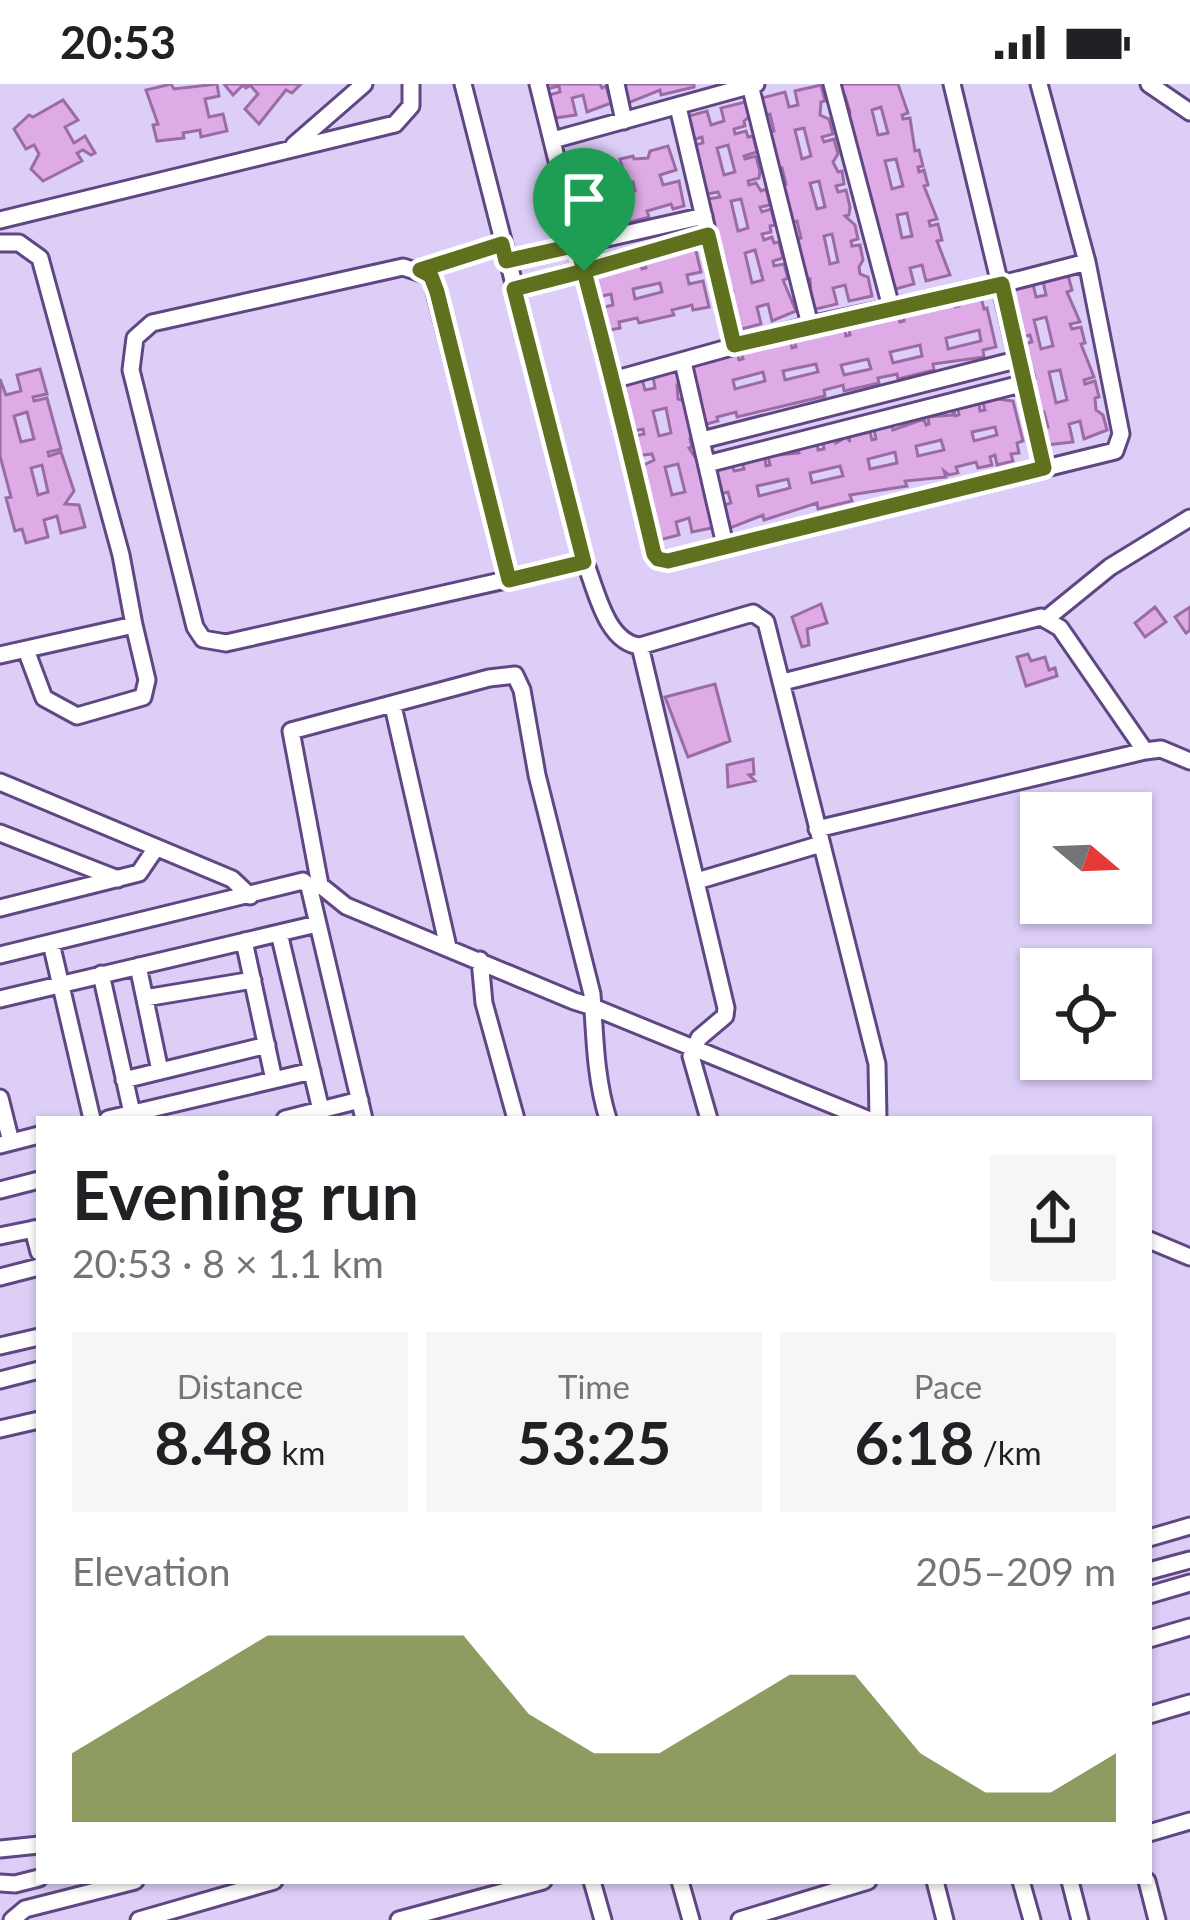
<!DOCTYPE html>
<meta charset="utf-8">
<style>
:root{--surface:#fff;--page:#f6f6f6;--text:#202124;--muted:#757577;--accent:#5f711f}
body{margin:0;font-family:Lato,sans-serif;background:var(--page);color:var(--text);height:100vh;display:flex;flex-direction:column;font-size:45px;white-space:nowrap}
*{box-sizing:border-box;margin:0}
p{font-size:39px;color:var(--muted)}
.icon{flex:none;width:66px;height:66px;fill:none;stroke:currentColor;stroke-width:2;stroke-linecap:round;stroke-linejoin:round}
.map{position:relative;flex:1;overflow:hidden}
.drawer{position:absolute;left:36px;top:1032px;width:1116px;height:768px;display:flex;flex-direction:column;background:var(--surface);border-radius:0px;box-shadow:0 3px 9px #0004}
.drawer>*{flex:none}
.needle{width:78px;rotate:109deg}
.tools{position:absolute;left:1020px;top:708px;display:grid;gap:24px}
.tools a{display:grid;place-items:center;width:132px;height:132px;border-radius:0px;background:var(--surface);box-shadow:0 3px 9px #0004;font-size:60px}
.pin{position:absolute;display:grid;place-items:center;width:102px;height:102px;color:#fff;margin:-123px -51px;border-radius:50% 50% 50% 0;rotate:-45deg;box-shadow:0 0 12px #0007}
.pin .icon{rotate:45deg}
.round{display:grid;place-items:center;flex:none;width:126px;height:126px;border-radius:0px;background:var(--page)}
.overview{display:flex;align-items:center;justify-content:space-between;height:204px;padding:0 36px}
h1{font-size:66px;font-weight:700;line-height:90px}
.stats{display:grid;grid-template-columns:repeat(3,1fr);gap:18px;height:204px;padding:12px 36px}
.stats div{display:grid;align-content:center;border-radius:0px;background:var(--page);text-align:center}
.stats b{font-size:60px;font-weight:700}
.stats small{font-size:33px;font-weight:400}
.stats p{font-size:33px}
.chart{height:336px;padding:24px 36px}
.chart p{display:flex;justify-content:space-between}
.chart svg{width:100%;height:216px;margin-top:12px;fill:var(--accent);opacity:.7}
.status{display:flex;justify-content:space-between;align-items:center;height:84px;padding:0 60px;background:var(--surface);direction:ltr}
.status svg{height:33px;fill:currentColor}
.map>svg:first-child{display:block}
.building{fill:#deabe7;stroke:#9b6ca4;stroke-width:3;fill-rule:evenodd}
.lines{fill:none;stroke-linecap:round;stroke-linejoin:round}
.minor-casing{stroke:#604783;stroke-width:21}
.minor{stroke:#fff;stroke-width:15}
.route-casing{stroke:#fff;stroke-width:24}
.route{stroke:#5f711f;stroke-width:15}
</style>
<div class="status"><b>20:53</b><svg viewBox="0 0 49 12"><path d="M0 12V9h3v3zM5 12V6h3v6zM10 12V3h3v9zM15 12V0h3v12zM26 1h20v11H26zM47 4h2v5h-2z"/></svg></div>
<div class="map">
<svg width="1190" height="1836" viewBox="0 0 1190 1836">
<rect width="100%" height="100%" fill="#dccef7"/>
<path class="building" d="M171 0 174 5 217 0 219 12 205 15 209 33 223 30 227 47 201 53 200 46 183 49 184 54 157 57 153 41 158 40 146 6Z
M224 0H301L292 9 286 6 259 40 245 25 258 10 250 1 246 4 243 1 233 11Z
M546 0H600L602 4 606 2 611 19 587 28 583 11 572 14 576 31 548 35 544 18 550 16 549 11 560 8 559 2 547 5Z
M618 0H694V3L661 11 660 6 628 19 626 10 620 11Z
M837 0H898L908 29 902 31 903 35 910 34 915 67 919 66 923 82 918 83 919 88 924 86 928 101 924 102 937 135 929 137 930 142 938 140 942 156 937 157 950 191 926 197 922 181 910 184 914 200 888 207 871 138 877 137 872 117 866 119 857 82 862 81 857 64 853 65 844 30 850 28 845 12 840 13ZM881 23 888 49 878 51 872 26ZM896 75 903 102 892 105 885 77ZM907 129 912 152 902 154 897 131Z
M821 1 825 17 821 18 820 31 829 35 833 50 822 53 824 58 834 55 838 70 833 78 838 88 842 87 844 100 836 102 838 108 846 106 850 123 849 131 845 132 855 141 858 155 851 157 852 162 860 161 863 176 859 183 860 190 868 193 872 212 849 217 845 201 833 204 837 220 812 226 810 195 802 197 795 155 801 154 797 137 790 139 781 101 786 100 782 84 776 85 767 49 774 47 770 30 762 32 758 15 785 8 789 23 798 21 795 7ZM804 44 811 72 802 75 795 46ZM819 97 825 123 817 125 810 99ZM832 150 838 178 830 180 824 152Z
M63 16 78 36 65 43 74 59 85 52 95 69 91 71 83 66 77 69 82 77 43 97 31 85 39 70 34 61 26 65 14 45 29 31 33 33Z
M745 18 749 33 744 37 745 42 734 45 735 50 746 47 748 53 753 52 757 68 744 72 745 75 756 72 760 88 759 94 748 97 749 101 756 99 761 107 766 105 770 121 760 123 762 128 771 125 775 141 770 142 771 148 762 150 764 156 772 153 774 159 779 158 783 174 773 177 774 182 784 180 788 194 783 196 796 227 772 237 768 220 757 223 761 240 738 246 729 213 732 208 728 209 719 171H722L709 132H712L708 115 720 113 718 108 707 110 705 101 699 102 691 68 696 67 695 61 703 59 702 53 693 56 689 50 685 33 707 27 711 41 724 37 721 24ZM728 61 735 88 724 91 717 64ZM741 115 748 144 738 147 731 117ZM755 166 763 196 752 199 745 169Z
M668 62 676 86 660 91 663 101 679 97 684 122 673 125 671 120 647 127 649 133 616 142 614 133 593 139 595 146 582 149 572 126 589 121 585 109 569 114 566 90 580 86 589 87 590 92 601 80 615 77 618 87 623 86 620 75 633 72 634 75 648 74 650 67ZM633 98 635 107 610 114 607 105Z
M695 163 701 188 687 191 689 200 703 197 709 223 693 226 692 221 672 226 674 231 639 239 637 234 619 238 620 244 605 247 596 225 613 221 611 210 594 214 592 188 640 176 642 185 646 184 644 175ZM660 199 662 208 635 215 633 205Z
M1068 191 1072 206 1067 208 1080 238 1070 240 1072 245 1081 243 1085 259 1081 260 1094 293 1084 296 1085 300 1095 297 1099 313 1095 314 1096 326 1103 331 1107 346 1084 355 1080 337 1069 340 1073 358 1046 361 1042 344 1048 343 1044 328 1038 329 1030 296 1035 294 1029 272 1024 274 1021 261 1032 258 1030 251 1019 254 1015 220 1011 221 1007 206 1033 200 1036 213 1046 211 1043 197ZM1046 233 1053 262 1041 265 1034 236ZM1060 286 1067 316 1056 319 1049 288Z
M971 211 972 215 981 213 984 225 987 224 996 263 983 266 984 273 933 280 934 286 898 295 897 290 878 294 879 299 844 307 843 301 824 306 825 312 737 333 736 328 717 333 718 337 703 341 694 314 700 312 698 304 691 306 687 280 704 276 705 279 737 268 739 276 743 275 741 268 790 256 792 264 796 263 794 256 825 251 824 247 844 242 846 252 850 251 848 242 898 230 900 238 904 237 902 228 918 224 919 228 953 216 955 223 959 222 957 215ZM979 246 981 257 948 265 946 254ZM920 261 922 272 893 279 890 268ZM868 275 871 285 844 291 841 281ZM816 280 818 288 785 296 783 287ZM763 288 765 297 735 305 733 296Z
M40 285 47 310 33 313 34 317 47 314 61 365 48 368 49 372 61 368 74 407 65 420 79 421 85 443 61 449 57 432 44 436 48 453 26 459 22 445 15 447 6 414 11 413 0 372V295L6 311 21 307 17 291ZM27 328 34 355 21 358 14 332ZM42 381 48 408 38 411 31 384Z
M679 286 682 300 677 301 678 315 686 317 695 354 690 355 692 363 689 364 695 373 699 372 716 443 692 448 689 434 676 438 679 451 655 457 638 384 654 376 652 370 635 372 630 353 644 350 643 345 629 348 618 301 642 295 645 306 655 304 653 292ZM666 324 671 349 659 352 653 327ZM678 380 685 408 672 411 665 383Z
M998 315 1013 317 1023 357 1017 359 1019 369 1011 370 1013 377 997 381 995 371 990 373 992 381 978 384 976 378 956 383 958 389 949 391 944 387 946 393 905 397 907 402 850 411 852 417 818 425 817 419 764 436 763 431 730 444 729 438 724 439 720 422 731 419 728 408 720 410 714 384 732 380 734 387 744 385 742 378 765 373 766 382 770 381 768 372 799 369 798 365 817 360 818 366 824 365 823 359 836 356V359L847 353 850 358 849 353 870 348 872 356 876 355 874 346 892 341 893 346 924 335 926 341 929 340 928 333 952 331 954 327 955 332 959 331 958 325 979 320 980 327 985 326 983 319ZM995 343 997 351 974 357 972 348ZM941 356 944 366 918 372 916 362ZM895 368 897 379 870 385 868 375ZM840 382 843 392 812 399 810 389ZM788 395 790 404 759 412 757 402Z
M821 520 827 539 807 545 809 561 802 563 792 533Z
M1155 523 1166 538 1145 553 1135 539Z
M1190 523V546L1186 549 1175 533Z
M1028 570 1031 577 1045 573 1049 586 1055 584 1057 592 1026 602 1017 573Z
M715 600 730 657 688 673 665 613Z
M753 675 754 690 749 691 755 697 728 703 727 681Z"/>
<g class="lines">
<g class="minor-casing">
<path id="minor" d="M463 0 585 478C596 505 606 559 640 562L753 529 766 538 877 980 878 1035
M538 0 654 470 668 477 1115 367 1121 350 1087 178 1039 0
M616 0 624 37
M832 0 891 223
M952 0 1044 384
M1149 0 1190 28
M750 1 810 241
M678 23 734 261
M553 56 756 0
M294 61 364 0
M0 136 395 40 411 22V0
M0 159H19L40 174 121 471 134 541 0 571
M506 177 704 132
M420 186 502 159
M514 205 708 150
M683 278 725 461
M613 296 810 241 1002 200 1087 178
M702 356 1020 275
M707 380 1025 299
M509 496 431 192 403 183 152 239 135 254 131 286 195 543 203 555 226 559 585 478
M1046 535 1110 483 1190 434
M640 562 726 924 725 932 699 954 691 972 709 1035
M26 566 44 614 77 632 143 613 147 596 134 541
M783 598 1041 533 1060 544 1145 667
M393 622 448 863
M0 698 232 795 250 812
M817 745 1145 667 1161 665 1190 677
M0 749 118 795
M697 797 821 760
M0 824 139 789 156 764
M279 849 321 1026
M244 857 274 996
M51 859 92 1035
M0 871 303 797 309 802 364 1035
M480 876 484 919 516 1035
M138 882 160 987
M101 890 132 1029
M145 914 253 896
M0 915 317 840
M124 996 267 961
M0 1014 11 1058
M108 1035 312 987
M285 1035 360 1016
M608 1035C595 993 595 952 592 910L537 691 522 606 515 591 489 594 291 647 320 801 346 822 574 917 593 923 867 1035
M0 1061 39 1051
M0 1106 39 1096
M33 1145 39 1168
M0 1152 39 1144
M1149 1156 1190 1173
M0 1193 39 1183
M0 1262 39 1253
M0 1296 39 1286
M0 1345 39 1336
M1149 1454 1190 1442
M1149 1487 1190 1476
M1149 1511 1190 1499
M1149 1555 1190 1543
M1149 1631 1190 1619
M1149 1749 1190 1737
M0 1765 39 1761
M592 1797 603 1836
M680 1797 691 1836
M935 1797 945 1836
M1021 1797 1032 1836
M1070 1797 1080 1836
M1147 1797 1157 1836
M0 1799 15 1800 39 1794
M12 1836 25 1825 135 1797
M139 1836 274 1797
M399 1836 543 1797
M740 1836 868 1797"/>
</g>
<use href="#minor" class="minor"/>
</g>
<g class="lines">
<g class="route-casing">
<path id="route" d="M584 187 514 205 584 478 509 496 437 208 431 192 420 186 502 160 506 177 577 161C605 264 630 367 654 470L658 475 668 477 1044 384 1002 200 734 261 708 151 584 187"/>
</g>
<use href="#route" class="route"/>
</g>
</svg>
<div class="tools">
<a><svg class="needle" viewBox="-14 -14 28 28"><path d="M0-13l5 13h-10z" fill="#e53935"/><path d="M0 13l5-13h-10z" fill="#757577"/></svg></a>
<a><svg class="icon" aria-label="locate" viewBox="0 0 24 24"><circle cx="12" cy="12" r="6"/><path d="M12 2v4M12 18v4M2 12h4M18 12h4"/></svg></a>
</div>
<div class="pin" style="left:584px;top:187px;background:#1e9e55"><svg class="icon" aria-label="arrive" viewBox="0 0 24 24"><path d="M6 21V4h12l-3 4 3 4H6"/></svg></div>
<section class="drawer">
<div class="overview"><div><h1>Evening run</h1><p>20:53 · 8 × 1.1 km</p></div><a class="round"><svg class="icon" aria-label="share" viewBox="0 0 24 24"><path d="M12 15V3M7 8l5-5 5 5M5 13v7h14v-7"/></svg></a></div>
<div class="stats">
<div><p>Distance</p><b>8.48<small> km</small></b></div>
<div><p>Time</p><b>53:25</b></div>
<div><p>Pace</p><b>6:18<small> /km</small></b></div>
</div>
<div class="chart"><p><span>Elevation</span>205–209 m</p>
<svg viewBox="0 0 160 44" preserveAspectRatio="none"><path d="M0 44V30L10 22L20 14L30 6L40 6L50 6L60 6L70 22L80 30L90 30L100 22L110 14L120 14L130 30L140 38L150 38L160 30V44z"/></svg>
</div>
</section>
</div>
